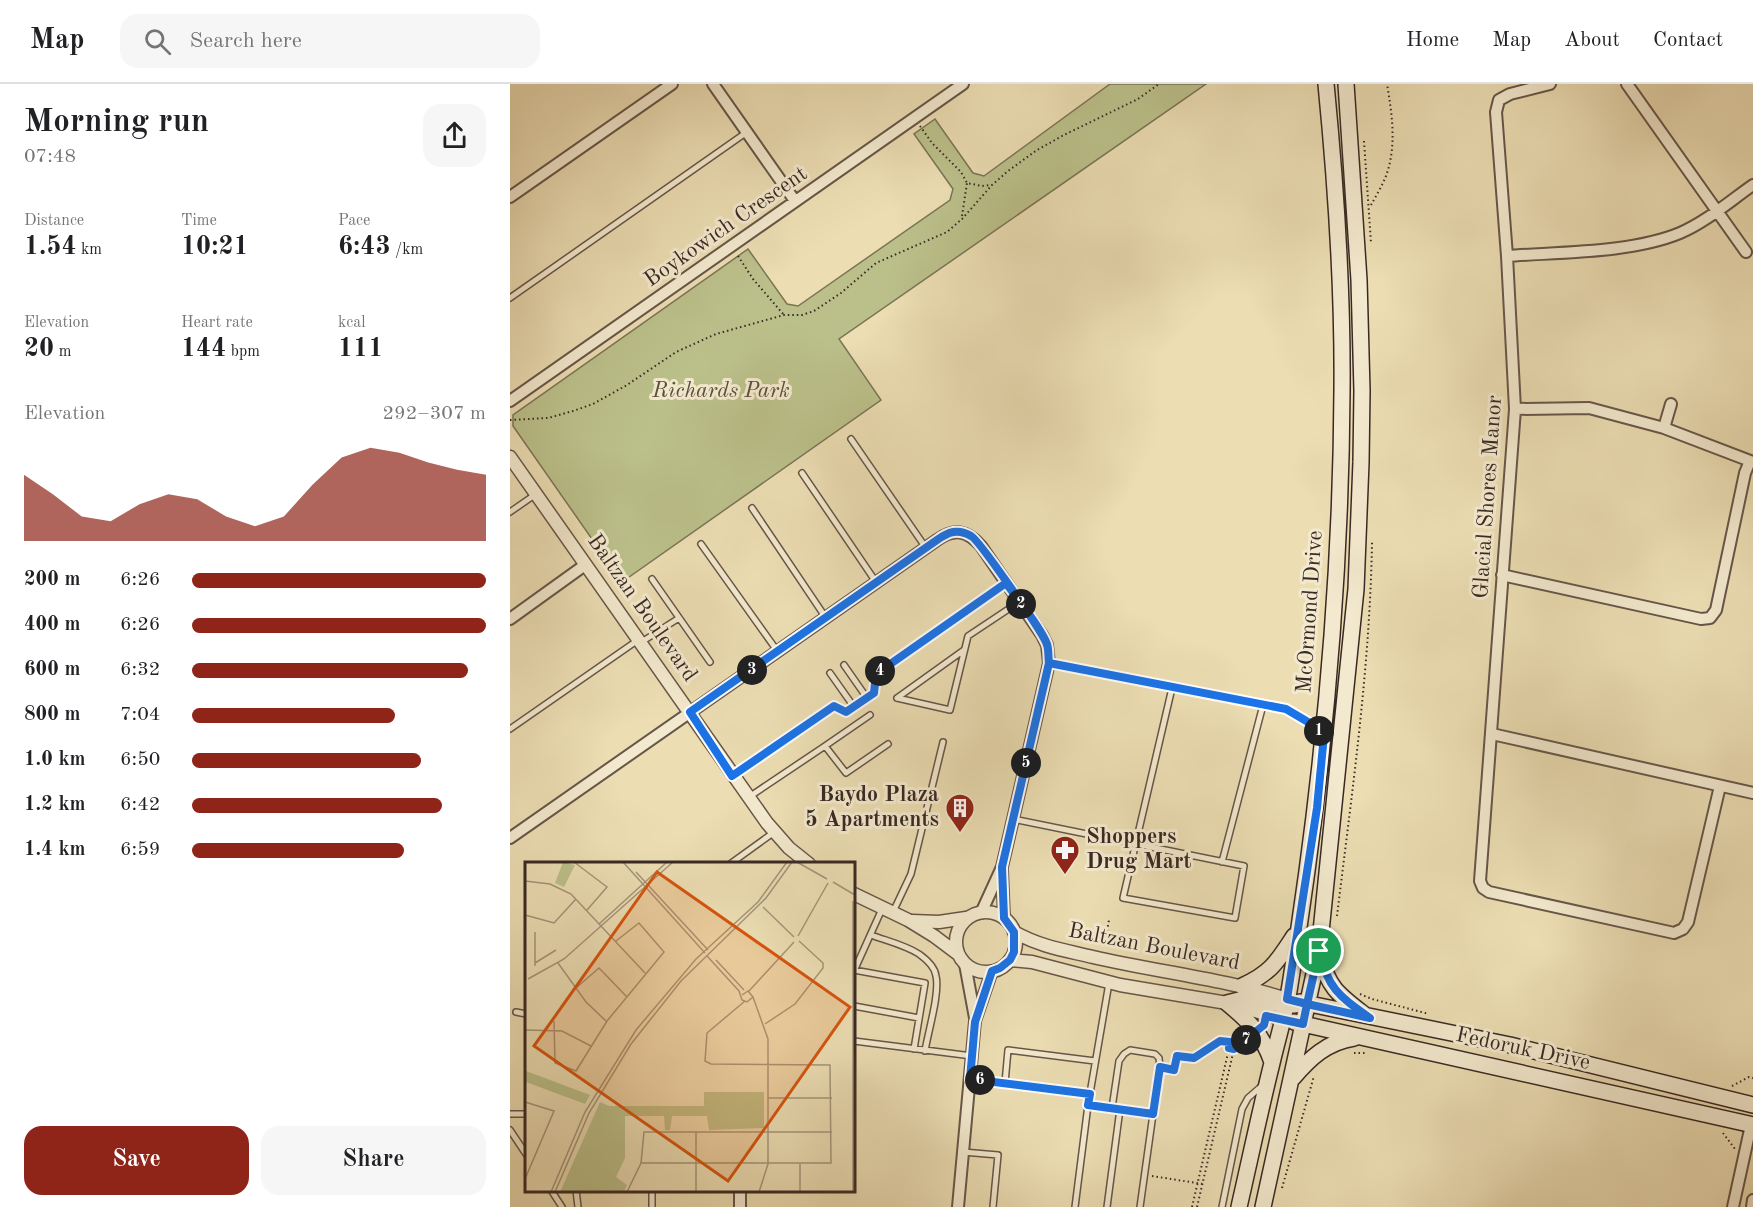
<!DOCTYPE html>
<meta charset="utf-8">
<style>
:root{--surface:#fff;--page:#f6f6f6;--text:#202124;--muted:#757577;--line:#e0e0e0;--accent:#8f2418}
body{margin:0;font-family:"Old Standard TT",serif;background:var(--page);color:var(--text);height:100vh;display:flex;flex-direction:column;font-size:22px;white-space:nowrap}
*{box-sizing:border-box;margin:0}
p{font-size:20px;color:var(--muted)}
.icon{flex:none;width:33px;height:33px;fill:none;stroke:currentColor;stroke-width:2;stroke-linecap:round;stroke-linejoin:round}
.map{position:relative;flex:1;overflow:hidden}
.drawer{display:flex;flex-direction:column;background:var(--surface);width:510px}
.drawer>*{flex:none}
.pin{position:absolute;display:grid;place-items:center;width:51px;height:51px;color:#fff;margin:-26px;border:3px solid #fff;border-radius:50%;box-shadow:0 2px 6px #0007}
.km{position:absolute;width:30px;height:30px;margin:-15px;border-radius:50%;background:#222;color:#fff;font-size:16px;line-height:30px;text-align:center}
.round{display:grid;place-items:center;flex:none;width:63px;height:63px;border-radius:18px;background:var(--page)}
.head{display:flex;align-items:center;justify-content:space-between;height:102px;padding:0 24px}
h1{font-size:33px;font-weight:600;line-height:45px}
.stats{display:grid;grid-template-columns:repeat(3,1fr);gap:9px;height:102px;padding:6px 24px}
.stats div{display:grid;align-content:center}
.stats b{font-size:26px;font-weight:600}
.stats small{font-size:16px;font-weight:400}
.stats p{font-size:16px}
.chart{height:168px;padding:12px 24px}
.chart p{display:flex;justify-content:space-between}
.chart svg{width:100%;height:108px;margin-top:6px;fill:var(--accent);opacity:.7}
.button{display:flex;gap:12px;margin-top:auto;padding:12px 24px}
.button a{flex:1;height:69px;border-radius:18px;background:var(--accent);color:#fff;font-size:24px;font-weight:600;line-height:69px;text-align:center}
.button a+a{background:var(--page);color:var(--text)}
ul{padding:0 24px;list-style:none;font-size:20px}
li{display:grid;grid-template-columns:96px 72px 1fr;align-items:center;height:45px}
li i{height:15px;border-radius:8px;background:var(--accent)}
header{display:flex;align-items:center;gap:36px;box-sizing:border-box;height:84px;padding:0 30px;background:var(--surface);border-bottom:2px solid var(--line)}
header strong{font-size:28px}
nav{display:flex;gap:33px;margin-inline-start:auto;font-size:21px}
.search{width:420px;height:54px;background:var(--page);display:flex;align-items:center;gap:15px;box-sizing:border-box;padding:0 21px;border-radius:18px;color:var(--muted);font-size:22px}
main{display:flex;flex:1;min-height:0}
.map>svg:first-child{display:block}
.green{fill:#bbc08a;stroke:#7a7457;stroke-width:1.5}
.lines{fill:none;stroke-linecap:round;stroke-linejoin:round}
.service-casing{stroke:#665648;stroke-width:8}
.minor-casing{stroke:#665648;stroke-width:14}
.tertiary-casing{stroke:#665648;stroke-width:15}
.secondary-casing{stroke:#392924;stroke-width:18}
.path{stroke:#392924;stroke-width:2;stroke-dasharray:1.5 3;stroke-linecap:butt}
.service{stroke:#f3e9ce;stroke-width:5}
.minor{stroke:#f3e9ce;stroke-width:10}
.tertiary{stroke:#f3e9ce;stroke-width:12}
.secondary{stroke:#f3e9ce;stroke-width:15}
.route-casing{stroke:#fff;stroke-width:12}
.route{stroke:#1a73e8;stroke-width:8}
.labels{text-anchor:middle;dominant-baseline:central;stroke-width:6;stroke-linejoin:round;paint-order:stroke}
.street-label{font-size:22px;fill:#392924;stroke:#f3e9ce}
.park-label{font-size:22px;font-style:italic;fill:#5a4f3e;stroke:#f3e9ce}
.poi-label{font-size:22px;font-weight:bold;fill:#392924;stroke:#f3e9ce;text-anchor:end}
.inset-road{fill:none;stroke:#a4957a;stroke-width:1.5}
.view{fill:#d6540e;fill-opacity:0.15;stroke:#d6540e;stroke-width:3}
.inset-edge{fill:none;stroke:#392924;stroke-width:3}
</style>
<header>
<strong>Map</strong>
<div class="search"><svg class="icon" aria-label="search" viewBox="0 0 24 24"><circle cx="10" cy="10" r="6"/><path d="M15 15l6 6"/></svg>Search here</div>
<nav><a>Home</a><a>Map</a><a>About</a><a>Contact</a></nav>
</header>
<main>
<section class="drawer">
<div class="head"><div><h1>Morning run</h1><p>07:48</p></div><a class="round"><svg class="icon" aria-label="share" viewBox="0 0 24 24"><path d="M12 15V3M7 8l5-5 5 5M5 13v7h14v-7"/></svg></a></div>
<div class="stats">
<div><p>Distance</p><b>1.54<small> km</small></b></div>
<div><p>Time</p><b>10:21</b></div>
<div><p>Pace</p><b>6:43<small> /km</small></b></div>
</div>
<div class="stats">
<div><p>Elevation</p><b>20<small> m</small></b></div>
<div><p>Heart rate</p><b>144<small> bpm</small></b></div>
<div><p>kcal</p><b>111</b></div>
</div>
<div class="chart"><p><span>Elevation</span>292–307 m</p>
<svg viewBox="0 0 160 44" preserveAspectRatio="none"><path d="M0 44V17L10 25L20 34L30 36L40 29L50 25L60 27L70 34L80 38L90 34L100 21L110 10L120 6L130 8L140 12L150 15L160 17V44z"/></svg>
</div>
<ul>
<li><b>200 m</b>6:26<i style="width:100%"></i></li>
<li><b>400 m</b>6:26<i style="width:100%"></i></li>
<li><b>600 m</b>6:32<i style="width:94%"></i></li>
<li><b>800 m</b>7:04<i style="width:69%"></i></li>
<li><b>1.0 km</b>6:50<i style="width:78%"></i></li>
<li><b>1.2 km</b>6:42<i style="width:85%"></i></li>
<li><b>1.4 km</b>6:59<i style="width:72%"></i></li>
</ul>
<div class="button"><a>Save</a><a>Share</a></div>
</section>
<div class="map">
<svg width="1243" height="1123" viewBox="0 0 1243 1123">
<rect width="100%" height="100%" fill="#ecddb3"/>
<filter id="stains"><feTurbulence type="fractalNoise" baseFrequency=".00333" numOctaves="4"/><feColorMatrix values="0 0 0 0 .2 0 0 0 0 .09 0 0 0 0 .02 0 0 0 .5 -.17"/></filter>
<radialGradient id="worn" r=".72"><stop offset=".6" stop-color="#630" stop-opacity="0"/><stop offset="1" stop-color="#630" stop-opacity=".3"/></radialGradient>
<path class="green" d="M600 0H696L329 255 371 316 112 498 3 342V331L238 165 277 220 288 222 440 116 443 105 404 50 425 35 463 89 474 92Z"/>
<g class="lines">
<g class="service-casing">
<path id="service" d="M0 214 237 48
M341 355 416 464
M292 389 366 498
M242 424 316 534
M0 428 26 410
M191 460 268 568
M142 495 200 578
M130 559 169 534
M334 581 357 614
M320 589 344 623
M662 604 776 625 798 638 810 648
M387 614 440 626 458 552 509 518
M387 614 454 566
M360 631 315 662 336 689 378 660
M0 645 128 556
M223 692 324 622 336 628 364 609 366 589 496 499
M239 713 315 662
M503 735 734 782 725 834 613 814 662 604 539 579
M712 778 753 621
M220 780 263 749
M383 828 401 790 433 658
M361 851C377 857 395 861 409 870 416 875 425 883 426 892 430 909 418 948 415 967
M344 886 415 899 404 965
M344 887 372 825
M599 899 578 1021 643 1030 650 983 649 974 645 970 620 966 614 970 609 977 602 1024
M344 922 409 934
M6 928 16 930
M344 957 462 972
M460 995 495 999
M580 1010 495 999 498 966 585 977
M0 1030H16
M0 1046 16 1070
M453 1068 488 1071 483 1123
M41 1106 52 1123
M66 1106 68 1123
M142 1106V1123
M565 1123 578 1021
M597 1123 610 1025
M630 1123 643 1030
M712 1123 732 1025 738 1014 753 1001"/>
</g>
<g class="minor-casing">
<path id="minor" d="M203 0 285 117
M1040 0 1000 10 989 16 986 28 997 172 1005 325 970 797 973 804 979 808 1164 849 1173 845 1178 838 1210 702
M1117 0 1236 168
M0 113 162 0
M997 172C1050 168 1122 169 1170 149 1196 138 1220 117 1243 101
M0 317C152 212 303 106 453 0
M1005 325 1079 324 1154 344 1243 378
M1154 344 1161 320
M992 491 1191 535 1200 534 1206 526 1235 389 1240 377
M0 535 75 481
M982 650 1243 709
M0 754 427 456C444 444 457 446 471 462L532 551 537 561 539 579 492 783 471 829
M492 786 494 834
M455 880 465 934
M230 1123V1106
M448 1123 465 937 482 887
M1223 1123 1241 1041
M1242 1123 1243 1116"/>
</g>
<g class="tertiary-casing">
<path id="tertiary" d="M0 373 257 739 279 764 299 780
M344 810 398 836 424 852 448 870
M446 858a30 30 0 1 1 60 0a30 30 0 1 1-60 0Z
M402 837 429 838 456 834
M504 848C531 863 554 866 583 873 648 888 714 895 777 915
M500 876 522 878 610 901 717 919 773 935"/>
</g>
<g class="secondary-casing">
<path id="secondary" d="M810 871C818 904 829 911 855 931
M732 902C761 889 767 878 784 852
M790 918 1000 961 1243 1021
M717 919 737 914 776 921H785
M717 919C740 938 752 950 762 978
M784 938 1243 1041
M783 994C800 974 817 958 844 954
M729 1123C740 1075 750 1027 762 979 768 953 776 928 780 901 812 704 831 506 832 307 833 205 826 102 816 0
M753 1123 809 867 846 505 851 378 852 307 849 196 836 0"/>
</g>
<path class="path" d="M410 42 422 59 451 88 457 99 472 102 482 101
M854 57 861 159
M861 121C866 112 872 102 876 92 887 62 882 30 877 0
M452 132 457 99
M228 172 243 195 274 231
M0 336 38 334 63 327 83 320 117 301 166 268 206 250 274 231H292L304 227 331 209 366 179 437 148 452 135 482 101 498 87 527 66 554 51 628 15 649 0
M827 832C842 708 860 583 862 458
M597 847 599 836
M824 871 825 855
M850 910 862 915 919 930
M844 969H856
M657 984 664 986 667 972 684 974 710 957 720 958 719 964 724 965 735 956
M1222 1002 1239 993 1243 994
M1213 1049 1225 1065
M642 1092 693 1100
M772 1104 804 992
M682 1123 718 969 724 965
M687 1123 724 965"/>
<use href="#service" class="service"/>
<use href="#minor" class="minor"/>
<use href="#tertiary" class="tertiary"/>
<use href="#secondary" class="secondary"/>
</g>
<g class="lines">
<g class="route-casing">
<path id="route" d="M809 867 797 920 777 915 807 724 814 651 798 638 776 625 539 579C538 573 539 566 537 561 534 550 469 456 461 452 448 444 438 448 427 456L180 628 222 692 324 622 336 628 364 609 366 590 496 499C508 516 530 542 537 560 539 566 538 573 539 579L492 783 494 834 504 848V868L500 876 490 884 482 887 465 938 460 995 580 1010 578 1021 643 1030 650 983 664 986 667 972 684 974 710 957 720 958 719 964 724 965 754 941 756 932 793 940 797 920 860 934C829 912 818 905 809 867"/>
</g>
<use href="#route" class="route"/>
</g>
<defs>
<g id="building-pin" transform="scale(1.5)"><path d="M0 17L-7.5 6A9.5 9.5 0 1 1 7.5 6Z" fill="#8f2418" stroke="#f3e9ce"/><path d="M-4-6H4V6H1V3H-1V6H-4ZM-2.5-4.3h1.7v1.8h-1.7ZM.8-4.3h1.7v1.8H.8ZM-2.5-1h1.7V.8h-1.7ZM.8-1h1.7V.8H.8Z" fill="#fff"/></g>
<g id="pharmacy-pin" transform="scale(1.5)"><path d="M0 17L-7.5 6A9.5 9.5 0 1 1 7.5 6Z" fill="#8f2418" stroke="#f3e9ce"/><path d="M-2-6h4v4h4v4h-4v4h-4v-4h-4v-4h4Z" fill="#fff"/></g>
</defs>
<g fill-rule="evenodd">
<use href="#building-pin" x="450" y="724"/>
<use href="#pharmacy-pin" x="555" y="766"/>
</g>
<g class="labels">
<g class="street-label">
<text transform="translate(216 143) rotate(-35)">Boykowich Crescent</text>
<text transform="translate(978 413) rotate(-86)">Glacial Shores Manor</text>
<text transform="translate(132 524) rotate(55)">Baltzan Boulevard</text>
<text transform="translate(800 528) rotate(-86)">McOrmond Drive</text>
<text transform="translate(644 863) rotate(11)">Baltzan Boulevard</text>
<text transform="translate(1013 965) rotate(12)">Fedoruk Drive</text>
</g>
<g class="park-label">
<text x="211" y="307">Richards Park</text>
</g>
<g class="poi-label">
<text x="429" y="711">Baydo Plaza<tspan x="429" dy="25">5 Apartments</tspan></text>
<text x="576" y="753" text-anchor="start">Shoppers<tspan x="576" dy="25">Drug Mart</tspan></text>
</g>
</g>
<g transform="translate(15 778)">
<rect width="330" height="330" fill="#ecddb3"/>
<path d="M38 0 50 3 39 25 30 21ZM1 209 65 233 60 242 1 220ZM179 230H239V266L184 268 182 254H147L145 268H140L139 254H100V296L91 315 102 323 99 330H35L75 240 84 244H179Z" fill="#bbc08a"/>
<path class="inset-road" d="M49 0 82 25 62 48M98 0 180 91M272 0 302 17M111 10 183 88M0 19 25 22 46 32 120 111M308 20 330 33M238 45 269 75M0 53 29 61 51 37M74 62 142 0M273 74 303 21M182 94 214 129 217 138 222 140 228 135 223 129 217 133M191 98 219 128M10 101 31 88M33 101 61 140 81 159M10 104V70M3 117 39 97 148 0M51 126 74 106 102 135M224 129 269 80M228 135 243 177V302L234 330M29 159 30 201 51 209 82 159 139 90 114 61 91 79M240 162 270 142 298 106V101L274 79M0 168 37 169 66 184M243 236H307M0 240 29 249 0 317M116 301H306L305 203 186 202 180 199 182 171 220 139M26 330 60 250 111 168 171 97 233 40 262 0M30 330 64 251 106 182 156 119 241 36 267 0M102 330 116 301 119 270H307M171 330V270M275 330V302M328 330V39"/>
<path class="view" d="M132 10 325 145 203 319 9 184Z"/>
<rect width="330" height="330" class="inset-edge"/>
</g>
<rect width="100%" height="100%" filter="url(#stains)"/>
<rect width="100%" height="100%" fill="url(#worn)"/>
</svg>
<div class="pin" style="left:809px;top:867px;background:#1e9e55"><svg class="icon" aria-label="arrive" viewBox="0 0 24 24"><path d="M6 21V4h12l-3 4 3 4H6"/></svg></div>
<b class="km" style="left:809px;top:647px">1</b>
<b class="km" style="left:511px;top:520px">2</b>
<b class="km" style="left:242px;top:586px">3</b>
<b class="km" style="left:370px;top:587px">4</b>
<b class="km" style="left:516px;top:679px">5</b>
<b class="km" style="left:470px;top:996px">6</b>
<b class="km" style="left:736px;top:956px">7</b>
</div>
</main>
